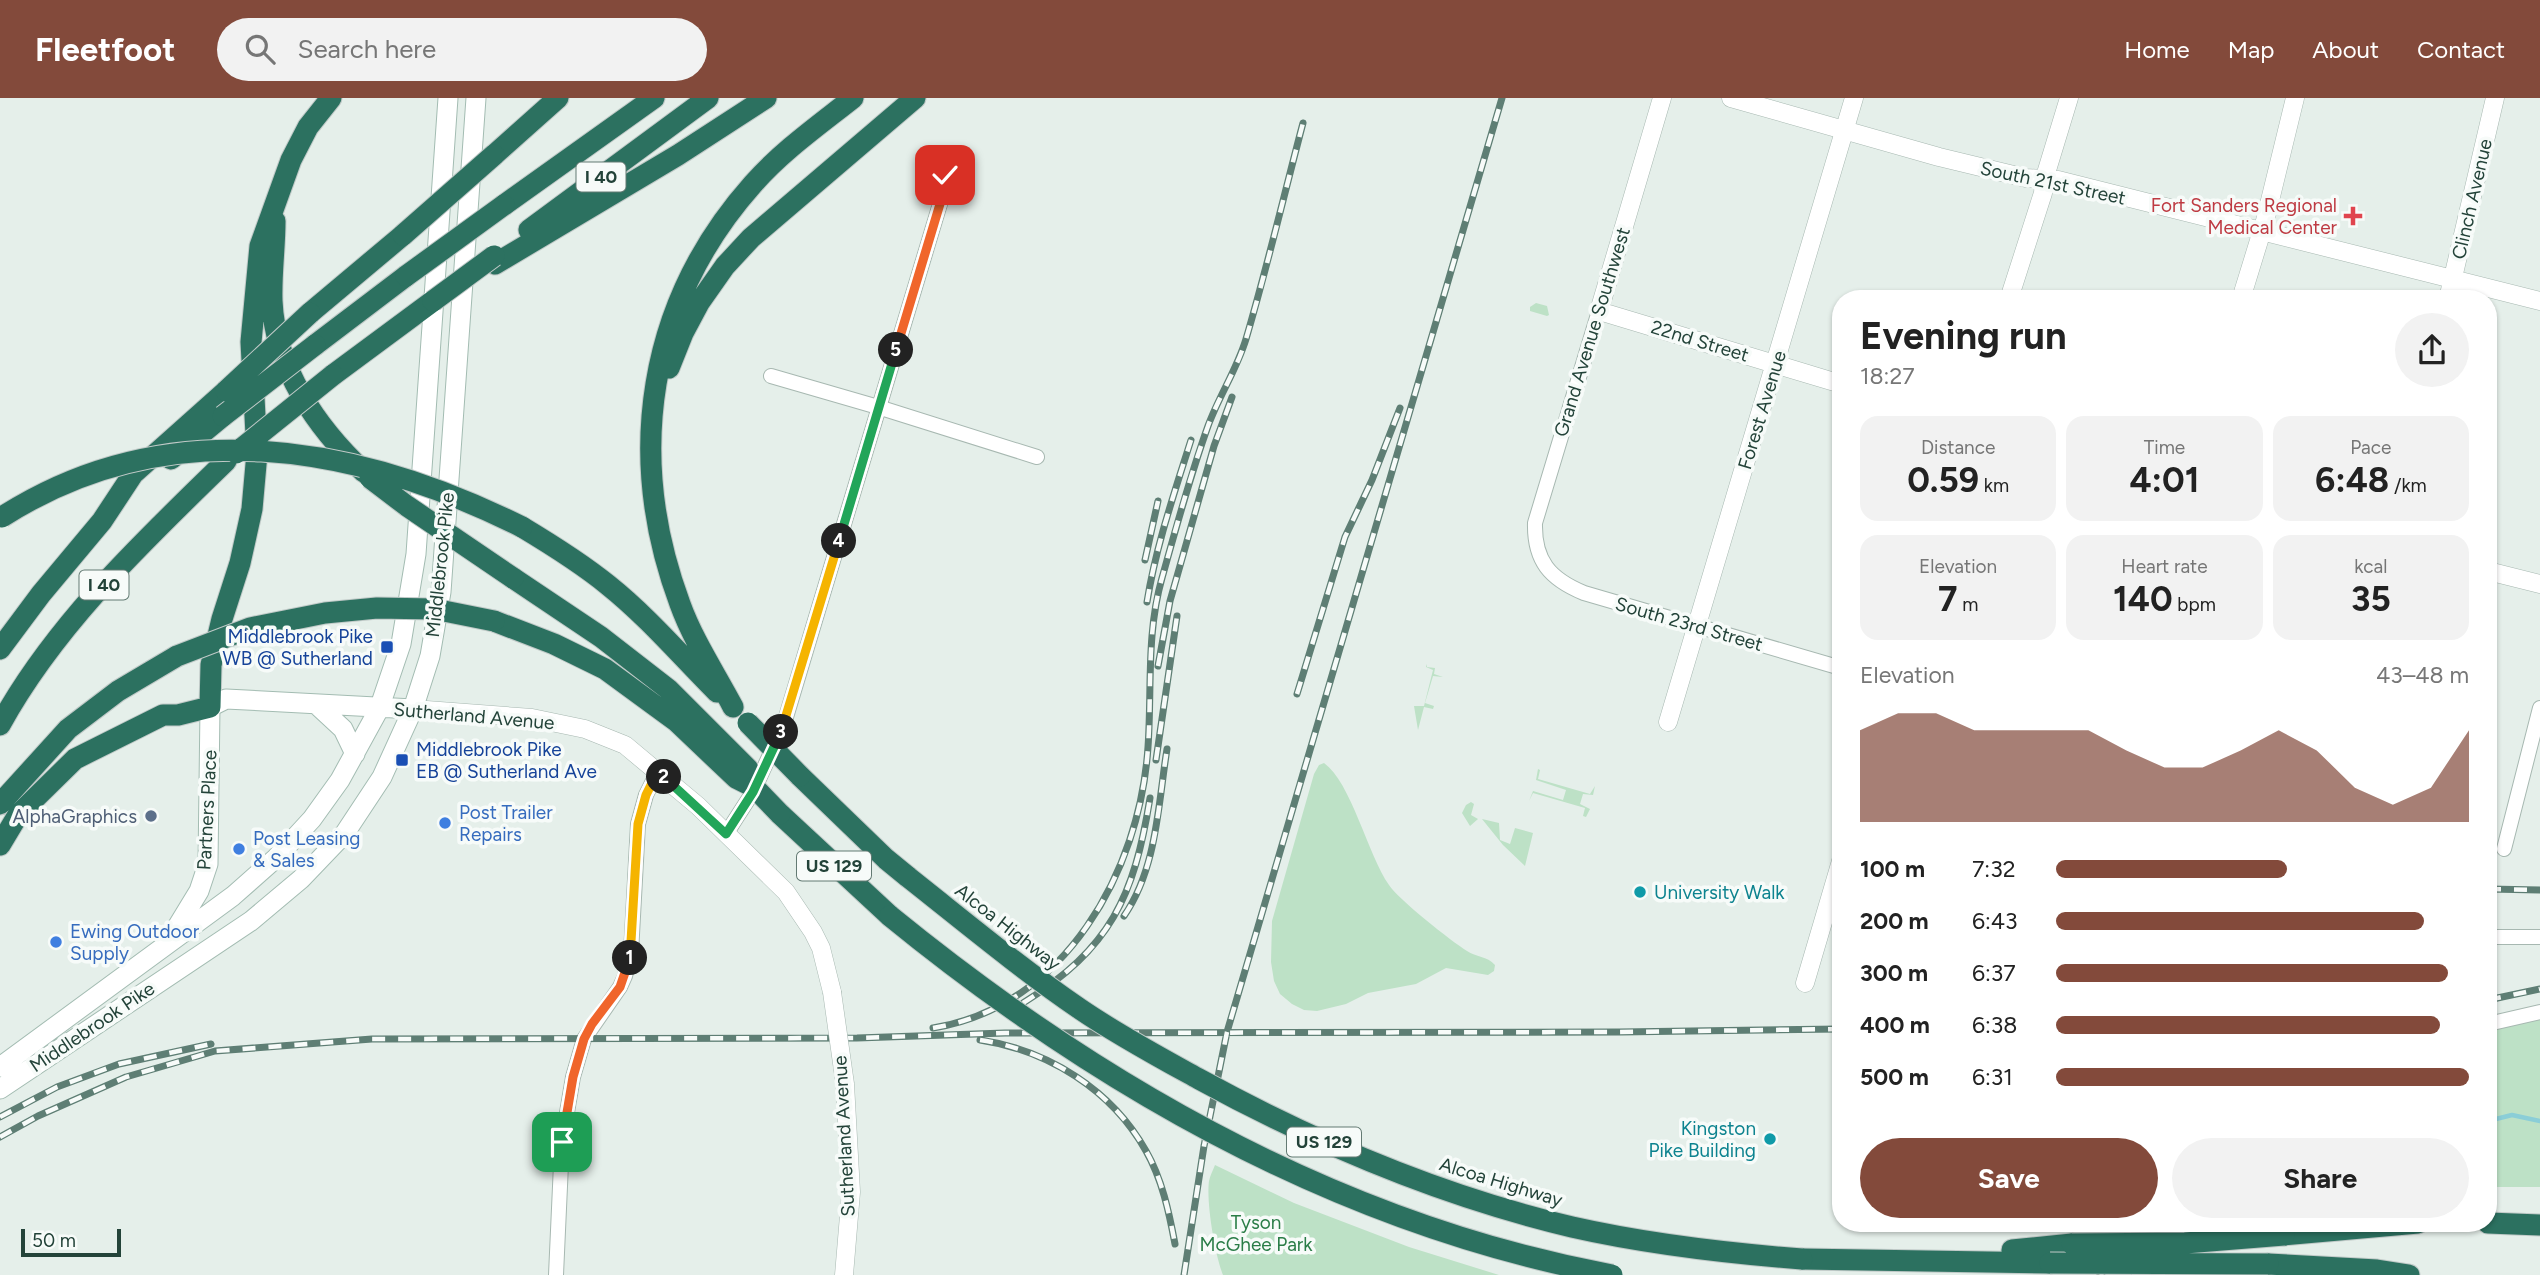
<!DOCTYPE html>
<meta charset="utf-8">
<style>
:root{--surface:#fff;--page:#f2f2f2;--text:#222;--muted:#767676;--accent:#834a3b}
body{margin:0;font-family:Figtree,sans-serif;background:var(--page);color:var(--text);height:100vh;display:flex;flex-direction:column;font-size:26px;white-space:nowrap}
*{box-sizing:border-box;margin:0}
p{font-size:23px;color:var(--muted)}
.icon{flex:none;width:38px;height:38px;fill:none;stroke:currentColor;stroke-width:2;stroke-linecap:round;stroke-linejoin:round}
.map{position:relative;flex:1;overflow:hidden}
.panel{position:absolute;left:1832px;top:192px;width:665px;height:942px;display:flex;flex-direction:column;background:var(--surface);border-radius:28px;box-shadow:0 2px 5px #0004}
.panel>*{flex:none}
.scale{position:absolute;left:21px;bottom:18px;width:100px;box-sizing:border-box;padding-left:7px;border:4px solid #234339;border-top:0;font-size:19px;line-height:24px;white-space:nowrap;color:#234339;-webkit-text-stroke:5px #f7fbf9;paint-order:stroke}
.pin{position:absolute;display:grid;place-items:center;width:60px;height:60px;color:#fff;margin:-30px;border-radius:14px;box-shadow:0 4px 10px #0006}
.km{position:absolute;width:35px;height:35px;margin:-18px;border-radius:50%;background:#222;color:#fff;font-size:19px;line-height:35px;text-align:center}
.round{display:grid;place-items:center;flex:none;width:74px;height:74px;border-radius:37px;background:var(--page)}
.summary{display:flex;align-items:center;justify-content:space-between;height:119px;padding:0 28px}
h1{font-size:38px;font-weight:700;line-height:52px}
.figures{display:grid;grid-template-columns:repeat(3,1fr);gap:10px;height:119px;padding:7px 28px}
.figures div{display:grid;align-content:center;border-radius:18px;background:var(--page);text-align:center}
.figures b{font-size:35px;font-weight:700}
.figures small{font-size:19px;font-weight:400}
.figures p{font-size:19px}
.chart{height:196px;padding:14px 28px}
.chart p{display:flex;justify-content:space-between}
.chart svg{width:100%;height:126px;margin-top:7px;fill:var(--accent);opacity:.7}
.primary-button{display:flex;gap:14px;margin-top:auto;padding:14px 28px}
.primary-button a{flex:1;height:80px;border-radius:42px;background:var(--accent);color:#fff;font-size:28px;font-weight:700;line-height:80px;text-align:center}
.primary-button a+a{background:var(--page);color:var(--text)}
ul{padding:0 28px;list-style:none;font-size:23px}
li{display:grid;grid-template-columns:112px 84px 1fr;align-items:center;height:52px}
li i{height:18px;border-radius:9px;background:var(--accent)}
header{display:flex;align-items:center;gap:42px;box-sizing:border-box;height:98px;padding:0 35px;background:var(--accent);color:#fff}
header strong{font-size:33px}
nav{display:flex;gap:38px;margin-inline-start:auto;font-size:24px}
.search{width:490px;height:63px;background:var(--page);display:flex;align-items:center;gap:18px;box-sizing:border-box;padding:0 24px;border-radius:38px;color:var(--muted);font-size:26px}
.map>svg:first-child{display:block}
.green{fill:#bde1c6}
.lines{fill:none;stroke-linecap:round;stroke-linejoin:round}
.stream{stroke:#8bced7;stroke-width:4.5}
.minor-casing{stroke:#a7b8b1;stroke-width:16}
.tertiary-casing{stroke:#a7b8b1;stroke-width:19}
.secondary-casing{stroke:#a3bcb2;stroke-width:21}
.motorway-casing{stroke:#c1cac8;stroke-width:23}
.minor{stroke:#fff;stroke-width:14}
.tertiary{stroke:#fff;stroke-width:18}
.secondary{stroke:#fff;stroke-width:19}
.motorway{stroke:#2c7160;stroke-width:21}
.rail-casing{stroke:#5e7e74;stroke-width:7}
.rail{stroke:#f7fbf9;stroke-width:4.5;stroke-dasharray:13;stroke-linecap:butt}
.tertiary-bridge-casing{stroke:#a7b8b1;stroke-width:19;stroke-linecap:butt}
.motorway-bridge-casing{stroke:#c1cac8;stroke-width:23;stroke-linecap:butt}
.tertiary-bridge{stroke:#fff;stroke-width:18}
.motorway-bridge{stroke:#2c7160;stroke-width:21}
.split-1-casing{stroke:#fff;stroke-width:14}
.split-2-casing{stroke:#fff;stroke-width:14}
.split-3-casing{stroke:#fff;stroke-width:14}
.split-4-casing{stroke:#fff;stroke-width:14}
.split-5-casing{stroke:#fff;stroke-width:14}
.split-6-casing{stroke:#fff;stroke-width:14}
.split-1{stroke:#f0652b;stroke-width:9}
.split-2{stroke:#f5b400;stroke-width:9}
.split-3{stroke:#22a559;stroke-width:9}
.split-4{stroke:#f5b400;stroke-width:9}
.split-5{stroke:#22a559;stroke-width:9}
.split-6{stroke:#f0652b;stroke-width:9}
.health-dot{fill:#e0444e;stroke:#f7fbf9;stroke-width:2.5}
.transit-dot{fill:#1a4fb4;stroke:#f7fbf9;stroke-width:2.5}
.service-dot{fill:#5c6f8a;stroke:#f7fbf9;stroke-width:2.5}
.shop-dot{fill:#3f7fe0;stroke:#f7fbf9;stroke-width:2.5}
.culture-dot{fill:#0f9aa8;stroke:#f7fbf9;stroke-width:2.5}
.labels{text-anchor:middle;dominant-baseline:central;stroke-width:7;stroke-linejoin:round;paint-order:stroke}
.shield{fill:#f7fbf9;stroke:#637a73;stroke-width:2}
.shield-label{font-size:18px;font-weight:bold;fill:#234339}
.street-label{font-size:19px;fill:#234339;stroke:#f7fbf9}
.health-label{font-size:19px;fill:#be3a42;stroke:#f7fbf9;text-anchor:end}
.transit-label{font-size:19px;fill:#164399;stroke:#f7fbf9;text-anchor:end}
.shop-label{font-size:19px;fill:#366cbe;stroke:#f7fbf9;text-anchor:start}
.service-label{font-size:19px;fill:#4e5e75;stroke:#f7fbf9;text-anchor:end}
.culture-label{font-size:19px;fill:#0d838f;stroke:#f7fbf9;text-anchor:start}
.park-label{font-size:19px;fill:#2a7d47;stroke:#f7fbf9}
</style>
<header>
<strong>Fleetfoot</strong>
<div class="search"><svg class="icon" aria-label="search" viewBox="0 0 24 24"><circle cx="10" cy="10" r="6"/><path d="M15 15l6 6"/></svg>Search here</div>
<nav><a>Home</a><a>Map</a><a>About</a><a>Contact</a></nav>
</header>
<div class="map">
<svg width="2540" height="1177" viewBox="0 0 2540 1177">
<rect width="100%" height="100%" fill="#e5efea"/>
<path class="green" d="M1536 205 1547 208 1549 217 1547 218 1530 213V209Z
M1426 566 1427 569 1435 570 1434 576 1443 579 1433 578 1425 605 1434 608 1433 611 1424 609 1418 632 1414 608H1424L1433 572 1426 569Z
M1324 665C1351 684 1368 757 1389 787 1398 801 1451 843 1467 853 1476 859 1487 858 1495 867L1494 873 1488 877 1446 870 1416 886 1368 895 1346 906 1317 913 1304 912 1292 906 1280 896 1274 883 1271 864 1272 823 1314 676 1319 667Z
M1538 671 1540 672 1538 681 1590 696 1595 688 1593 697 1583 696 1580 706 1590 711 1586 719 1583 718 1585 710 1533 695 1529 703 1533 693 1563 702 1566 692 1536 682Z
M1471 704 1474 706 1471 717 1478 721 1470 728 1462 715 1466 707Z
M1482 721 1499 725 1500 742 1510 746 1515 730 1533 735 1525 768 1503 747Z
M2540 918V1089H2489L2488 932Z
M1215 1067 1294 1105 1409 1149 1499 1177H1223C1215 1157 1206 1104 1209 1083 1210 1078 1213 1072 1215 1067Z"/>
<g class="lines">
<path class="stream" d="M2488 1023 2512 1017 2540 1023
M2215 1135 2222 1125"/>
<g class="minor-casing">
<path id="minor" d="M1599 213 1535 425C1534 463 1550 481 1584 495L1841 570
M771 278 878 309 1037 359
M726 736 753 694 784 626 946 86 945 77 937 67
M2504 751 2540 610
M2488 839H2540
M2488 926 2540 914
M556 1177 562 1044 573 979 584 941 620 889 625 878 631 855 638 726 646 697 658 673
M2139 1177 2184 1125"/>
</g>
<g class="tertiary-casing">
<path id="tertiary" d="M1662 0 1599 213 1841 286
M1731 0 1939 59 2026 80 2058 82 2540 203
M2009 201 2043 95 2044 82 2069 0
M2241 201 2265 123 2295 0
M2448 201 2495 0
M2488 473 2540 486
M413 611 532 620 585 631 625 647 698 708 786 794 813 834 821 850 832 894
M1668 624 1854 0
M1805 885 1841 763
M844 1177 851 1094 845 986"/>
</g>
<g class="secondary-casing">
<path id="secondary" d="M316 606 343 631 355 656
M174 834 199 793 208 766 210 609 226 601 413 611
M0 969 233 798 276 760 312 721 340 682 379 611 401 546 416 456 448 0
M0 991 251 823 301 781 345 735 382 679 413 611 430 558 441 494 476 0"/>
</g>
<g class="motorway-casing">
<path id="motorway" d="M494 57 558 0
M504 107 654 0
M275 123C275 149 271 177 272 203 275 270 317 330 364 374
M529 132 708 0
M495 166 678 57 766 0
M310 215 403 137
M315 247 406 178
M669 270 683 235 699 205 725 168 751 140 915 0
M333 277 433 203
M171 361 223 318
M522 429C552 447 581 465 608 487 648 519 681 558 717 594
M513 480 601 539 668 591 748 671 754 689
M494 523 554 546 605 571 676 623 736 680 754 689
M0 551 41 496 102 423 133 376 226 293
M733 609C715 575 693 542 680 506 625 358 647 205 753 86 782 53 819 27 853 0
M0 627C56 525 144 443 226 363
M800 678 886 761 908 779
M0 706 68 631 118 593 177 558
M780 716 890 818
M0 747 18 717 75 661 163 617H178L210 609 211 567 222 521 240 465 252 411 257 355 251 244 260 148 291 62 308 29 331 0
M2488 1125 2540 1127
M2284 1137 2418 1125
M2012 1152 2072 1146
M1802 1161 2050 1165
M2268 1166 2377 1172 2409 1177"/>
</g>
<use href="#minor" class="minor"/>
<use href="#tertiary" class="tertiary"/>
<use href="#secondary" class="secondary"/>
<use href="#motorway" class="motorway"/>
<g class="rail-casing">
<path id="rail" d="M1145 462 1158 403
M1147 504C1156 448 1174 396 1191 342
M1158 568 1170 503 1214 348 1232 299
M1297 596 1345 439 1372 382 1400 310
M1156 662 1177 518
M2488 791 2540 792
M1124 818C1157 770 1158 707 1167 651
M2488 902 2540 891
M1023 905C1111 850 1134 799 1150 700
M933 930C1065 909 1140 773 1148 649 1152 592 1146 536 1162 480 1176 430 1190 378 1208 328 1219 298 1237 271 1246 241 1267 170 1284 97 1303 25
M980 942C1048 952 1112 992 1146 1053 1162 1081 1169 1114 1175 1146
M0 1019 57 989 119 966 211 946
M0 1039 38 1018 126 979 215 953 372 941 857 940 1005 935 1620 934 1841 931
M1184 1177 1204 1048 1227 934 1502 0
M2100 1177 2150 1125"/>
</g>
<use href="#rail" class="rail"/>
<g class="tertiary-bridge-casing">
<path id="tertiary-bridge" d="M832 894 845 986"/>
</g>
<g class="motorway-bridge-casing">
<path id="motorway-bridge" d="M403 137 494 57
M406 178 504 107
M433 203 494 158
M226 293 310 215
M223 318 315 247
M236 355 333 277
M370 380 407 408 513 480
M2 419C167 313 356 346 522 429
M177 558 250 530 325 515 377 510 434 511 494 523
M748 625 800 678
M754 689 780 716
M908 779C965 824 1020 870 1080 911 1118 937 1159 959 1199 981 1316 1045 1441 1098 1572 1129 1647 1146 1725 1155 1802 1161
M890 818C1101 990 1342 1127 1612 1177
M2072 1146 2185 1145 2284 1137
M2050 1165 2268 1166"/>
</g>
<use href="#tertiary-bridge" class="tertiary-bridge"/>
<use href="#motorway-bridge" class="motorway-bridge"/>
</g>
<g class="lines">
<g class="split-1-casing">
<path id="split-1" d="M562 1044 573 979 584 941 592 926 620 889 630 860"/>
</g>
<g class="split-2-casing">
<path id="split-2" d="M630 860 638 726 646 697 658 673 664 679"/>
</g>
<g class="split-3-casing">
<path id="split-3" d="M664 679 726 736 753 694 781 634"/>
</g>
<g class="split-4-casing">
<path id="split-4" d="M781 634 839 443"/>
</g>
<g class="split-5-casing">
<path id="split-5" d="M839 443 896 252"/>
</g>
<g class="split-6-casing">
<path id="split-6" d="M896 252 946 86 945 77"/>
</g>
<use href="#split-1" class="split-1"/>
<use href="#split-2" class="split-2"/>
<use href="#split-3" class="split-3"/>
<use href="#split-4" class="split-4"/>
<use href="#split-5" class="split-5"/>
<use href="#split-6" class="split-6"/>
</g>
<path class="health-dot" d="M2349.5 107.5h7v7h7v7h-7v7h-7v-7h-7v-7h7z"/>
<g class="transit-dot">
<rect x="380" y="542" width="14" height="14" rx="3.5"/>
<rect x="395" y="655" width="14" height="14" rx="3.5"/>
</g>
<circle class="service-dot" cx="151" cy="718" r="7"/>
<g class="shop-dot">
<circle cx="445" cy="725" r="7"/>
<circle cx="239" cy="751" r="7"/>
<circle cx="56" cy="844" r="7"/>
</g>
<g class="culture-dot">
<circle cx="1640" cy="794" r="7"/>
<circle cx="1770" cy="1041" r="7"/>
</g>
<g class="labels">
<g class="shield">
<rect x="576.5" y="64.5" width="49" height="29" rx="5"/>
<rect x="79.5" y="472.5" width="49" height="29" rx="5"/>
<rect x="797" y="753.5" width="74" height="29" rx="5"/>
<rect x="1287" y="1029.5" width="74" height="29" rx="5"/>
</g>
<g class="shield-label">
<text x="601" y="79">I 40</text>
<text x="104" y="487">I 40</text>
<text x="834" y="768">US 129</text>
<text x="1324" y="1044">US 129</text>
</g>
<g class="street-label">
<text transform="translate(2053 85) rotate(12)">South 21st Street</text>
<text transform="translate(2472 101) rotate(-77)">Clinch Avenue</text>
<text transform="translate(1592 234) rotate(-73)">Grand Avenue Southwest</text>
<text transform="translate(1700 243) rotate(17)">22nd Street</text>
<text transform="translate(1762 312) rotate(-73)">Forest Avenue</text>
<text transform="translate(440 467) rotate(-84)">Middlebrook Pike</text>
<text transform="translate(1689 526) rotate(16)">South 23rd Street</text>
<text transform="translate(474 618) rotate(5)">Sutherland Avenue</text>
<text transform="translate(207 712) rotate(-87)">Partners Place</text>
<text transform="translate(1008 829) rotate(38)">Alcoa Highway</text>
<text transform="translate(92 929) rotate(-34)">Middlebrook Pike</text>
<text transform="translate(844 1038) rotate(-93)">Sutherland Avenue</text>
<text transform="translate(1501 1084) rotate(17)">Alcoa Highway</text>
</g>
<g class="health-label">
<text x="2337" y="107">Fort Sanders Regional<tspan x="2337" dy="22">Medical Center</tspan></text>
</g>
<g class="transit-label">
<text x="373" y="538">Middlebrook Pike<tspan x="373" dy="22">WB @ Sutherland</tspan></text>
<text x="416" y="651" text-anchor="start">Middlebrook Pike<tspan x="416" dy="22">EB @ Sutherland Ave</tspan></text>
</g>
<g class="shop-label">
<text x="459" y="714">Post Trailer<tspan x="459" dy="22">Repairs</tspan></text>
<text x="253" y="740">Post Leasing<tspan x="253" dy="22">&amp; Sales</tspan></text>
<text x="70" y="833">Ewing Outdoor<tspan x="70" dy="22">Supply</tspan></text>
</g>
<g class="service-label">
<text x="137" y="718">AlphaGraphics</text>
</g>
<g class="culture-label">
<text x="1654" y="794">University Walk</text>
<text x="1756" y="1030" text-anchor="end">Kingston<tspan x="1756" dy="22">Pike Building</tspan></text>
</g>
<g class="park-label">
<text x="1256" y="1124">Tyson<tspan x="1256" dy="22">McGhee Park</tspan></text>
</g>
</g>
</svg>
<div class="scale">50 m</div>
<div class="pin" style="left:562px;top:1044px;background:#1e9e55"><svg class="icon" aria-label="arrive" viewBox="0 0 24 24"><path d="M6 21V4h12l-3 4 3 4H6"/></svg></div>
<div class="pin" style="left:945px;top:77px;background:#d93025"><svg class="icon" aria-label="check" viewBox="0 0 24 24"><path d="M5 12l5 5 9-10"/></svg></div>
<b class="km" style="left:630px;top:860px">1</b>
<b class="km" style="left:664px;top:679px">2</b>
<b class="km" style="left:781px;top:634px">3</b>
<b class="km" style="left:839px;top:443px">4</b>
<b class="km" style="left:896px;top:252px">5</b>
<section class="panel">
<div class="summary"><div><h1>Evening run</h1><p>18:27</p></div><a class="round"><svg class="icon" aria-label="share" viewBox="0 0 24 24"><path d="M12 15V3M7 8l5-5 5 5M5 13v7h14v-7"/></svg></a></div>
<div class="figures">
<div><p>Distance</p><b>0.59<small> km</small></b></div>
<div><p>Time</p><b>4:01</b></div>
<div><p>Pace</p><b>6:48<small> /km</small></b></div>
</div>
<div class="figures">
<div><p>Elevation</p><b>7<small> m</small></b></div>
<div><p>Heart rate</p><b>140<small> bpm</small></b></div>
<div><p>kcal</p><b>35</b></div>
</div>
<div class="chart"><p><span>Elevation</span>43–48 m</p>
<svg viewBox="0 0 160 44" preserveAspectRatio="none"><path d="M0 44V12L10 6L20 6L30 12L40 12L50 12L60 12L70 19L80 25L90 25L100 19L110 12L120 19L130 32L140 38L150 32L160 12V44z"/></svg>
</div>
<ul>
<li><b>100 m</b>7:32<i style="width:56%"></i></li>
<li><b>200 m</b>6:43<i style="width:89%"></i></li>
<li><b>300 m</b>6:37<i style="width:95%"></i></li>
<li><b>400 m</b>6:38<i style="width:93%"></i></li>
<li><b>500 m</b>6:31<i style="width:100%"></i></li>
</ul>
<div class="primary-button"><a>Save</a><a>Share</a></div>
</section>
</div>
